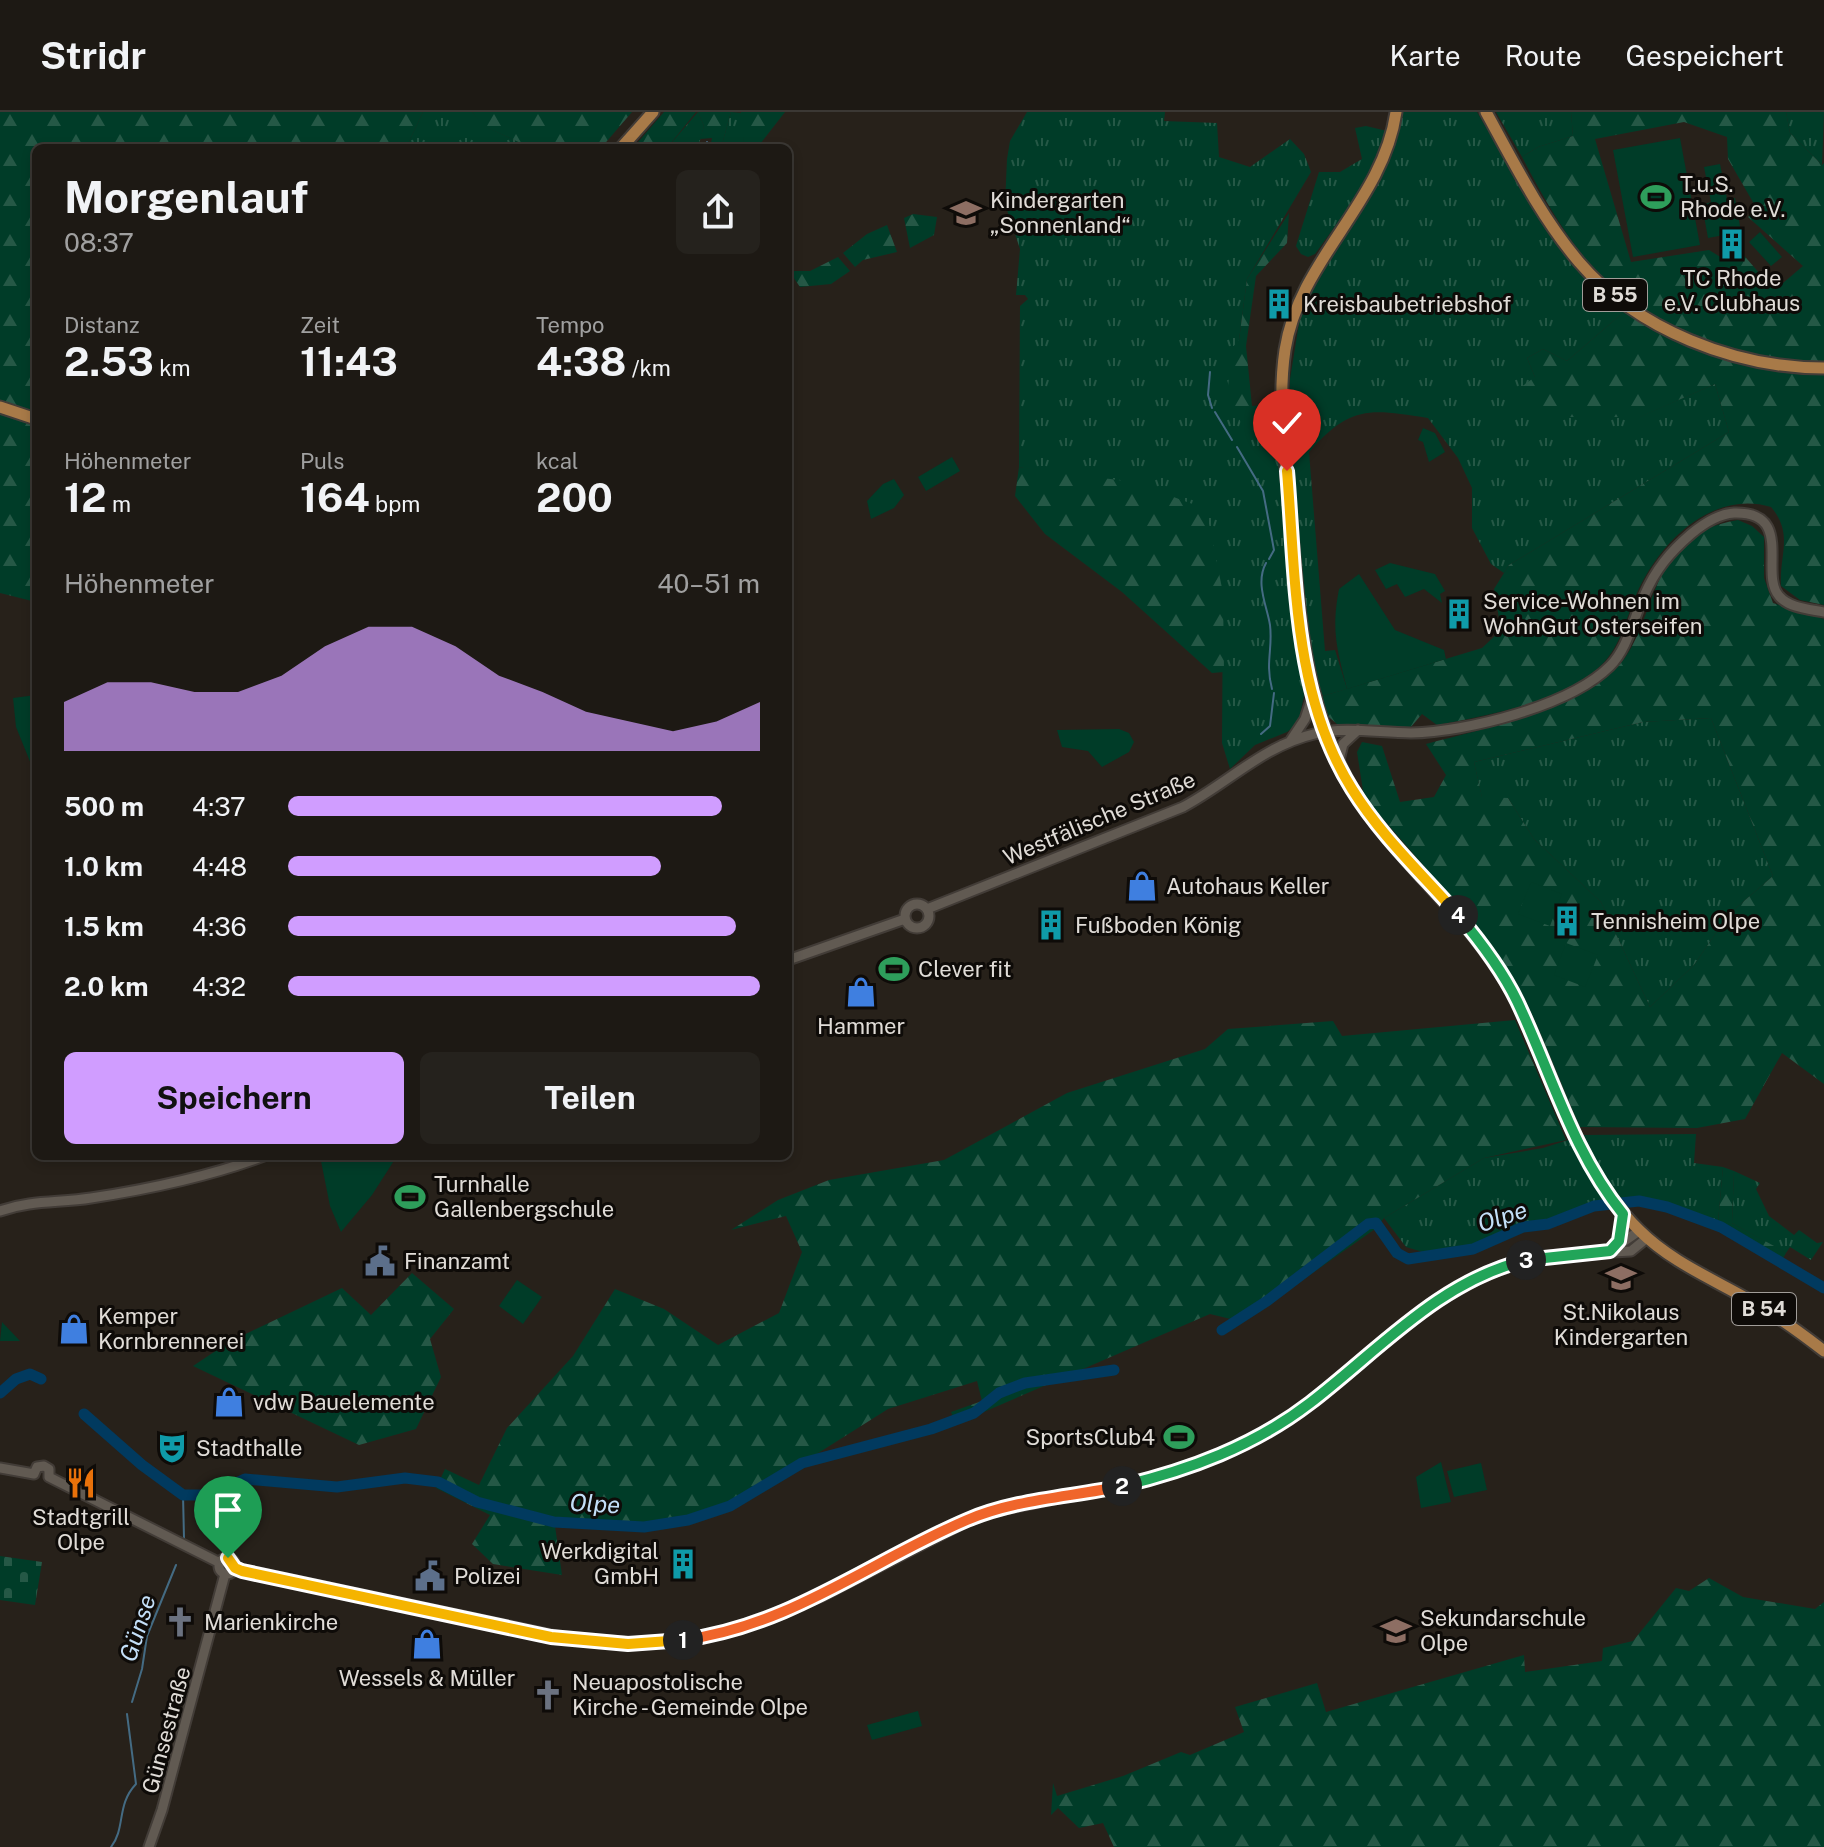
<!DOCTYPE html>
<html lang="de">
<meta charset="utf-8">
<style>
:root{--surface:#1d1914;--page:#25221d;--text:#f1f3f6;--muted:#a0a0a0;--line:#3b3834;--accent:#d09dff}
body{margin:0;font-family:"Public Sans",sans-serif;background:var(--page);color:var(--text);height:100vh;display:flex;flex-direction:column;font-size:30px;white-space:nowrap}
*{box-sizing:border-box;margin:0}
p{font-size:26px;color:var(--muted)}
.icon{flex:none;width:44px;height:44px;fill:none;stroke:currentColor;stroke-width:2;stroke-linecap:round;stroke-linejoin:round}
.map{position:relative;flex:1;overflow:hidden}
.details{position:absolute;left:32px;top:32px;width:760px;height:1016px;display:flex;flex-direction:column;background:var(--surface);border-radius:12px;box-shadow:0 4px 12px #0003,0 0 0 2px var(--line)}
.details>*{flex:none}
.pin{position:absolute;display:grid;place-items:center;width:68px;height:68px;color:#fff;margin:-82px -34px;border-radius:50% 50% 50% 0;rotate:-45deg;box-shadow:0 0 8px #0007}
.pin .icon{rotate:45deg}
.km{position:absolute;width:40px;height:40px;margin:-20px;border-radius:50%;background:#222;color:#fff;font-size:22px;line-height:40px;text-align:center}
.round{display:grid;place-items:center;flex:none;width:84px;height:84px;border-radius:12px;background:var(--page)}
.summary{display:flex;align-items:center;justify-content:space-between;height:136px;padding:0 32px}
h1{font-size:44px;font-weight:700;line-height:60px}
.metrics{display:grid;grid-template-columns:repeat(3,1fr);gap:12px;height:136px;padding:8px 32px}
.metrics div{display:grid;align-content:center}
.metrics b{font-size:40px;font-weight:700}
.metrics small{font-size:22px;font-weight:400}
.metrics p{font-size:22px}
.chart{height:224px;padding:16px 32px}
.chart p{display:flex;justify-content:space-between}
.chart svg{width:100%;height:144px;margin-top:8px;fill:var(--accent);opacity:.7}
.button{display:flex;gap:16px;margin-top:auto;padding:16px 32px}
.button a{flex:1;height:92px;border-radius:12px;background:var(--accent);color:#111;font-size:32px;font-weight:700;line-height:92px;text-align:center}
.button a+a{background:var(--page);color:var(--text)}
ul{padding:0 32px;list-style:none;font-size:26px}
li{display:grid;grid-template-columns:128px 96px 1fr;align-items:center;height:60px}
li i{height:20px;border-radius:10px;background:var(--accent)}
header{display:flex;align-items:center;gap:48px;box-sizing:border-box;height:112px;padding:0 40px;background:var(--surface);border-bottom:2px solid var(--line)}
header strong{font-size:38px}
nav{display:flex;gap:44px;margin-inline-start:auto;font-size:28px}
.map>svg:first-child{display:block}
.grass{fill:url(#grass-tufts)}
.forest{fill:url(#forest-firs);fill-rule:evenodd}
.cemetery{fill:url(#cemetery-stones)}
.green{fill:#003c28}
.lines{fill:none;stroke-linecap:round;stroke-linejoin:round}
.stream{stroke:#446b83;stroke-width:2}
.river{stroke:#013a5f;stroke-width:11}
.tertiary-casing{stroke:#423c37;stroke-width:13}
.primary-casing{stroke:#423c37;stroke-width:15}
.tertiary{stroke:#615a52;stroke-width:9}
.primary{stroke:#a87a48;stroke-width:11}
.split-1-casing{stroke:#fff;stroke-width:16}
.split-2-casing{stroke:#fff;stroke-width:16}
.split-3-casing{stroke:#fff;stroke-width:16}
.split-4-casing{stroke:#fff;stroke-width:16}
.split-5-casing{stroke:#fff;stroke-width:16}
.split-1{stroke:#f5b400;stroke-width:10}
.split-2{stroke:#f0652b;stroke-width:10}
.split-3{stroke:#22a559;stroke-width:10}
.split-4{stroke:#22a559;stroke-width:10}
.split-5{stroke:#f5b400;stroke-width:10}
.labels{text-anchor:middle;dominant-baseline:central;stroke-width:6;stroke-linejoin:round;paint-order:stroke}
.shield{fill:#0e0b08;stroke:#a19d99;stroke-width:2}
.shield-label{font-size:20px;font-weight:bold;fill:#e0dcd7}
.poi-label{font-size:22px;fill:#e0dcd7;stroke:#0e0b08;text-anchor:start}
.street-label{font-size:22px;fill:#e0dcd7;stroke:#0e0b08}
.water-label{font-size:24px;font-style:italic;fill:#c3dff8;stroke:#0e0b08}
</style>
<header>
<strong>Stridr</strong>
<nav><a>Karte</a><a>Route</a><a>Gespeichert</a></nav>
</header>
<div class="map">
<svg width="1824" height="1735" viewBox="0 0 1824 1735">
<defs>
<pattern id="grass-tufts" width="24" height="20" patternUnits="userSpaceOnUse" patternTransform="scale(2)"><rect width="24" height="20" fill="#003c28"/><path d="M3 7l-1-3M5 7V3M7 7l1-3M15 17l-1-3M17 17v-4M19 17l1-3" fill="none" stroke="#255846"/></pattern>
<pattern id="forest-firs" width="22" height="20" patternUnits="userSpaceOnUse" patternTransform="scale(2)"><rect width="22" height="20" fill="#003c28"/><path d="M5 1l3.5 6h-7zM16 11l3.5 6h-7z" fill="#255846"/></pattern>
<pattern id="cemetery-stones" width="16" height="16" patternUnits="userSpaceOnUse" patternTransform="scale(2)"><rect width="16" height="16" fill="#003c28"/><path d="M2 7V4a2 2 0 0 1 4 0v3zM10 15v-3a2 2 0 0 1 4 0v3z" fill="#255846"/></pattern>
</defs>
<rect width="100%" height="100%" fill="#27211a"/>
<path class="grass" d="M423 0H472L484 14 532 36H406Z
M698 0 704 14 698 36H667Z
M731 0 743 1 744 36H721Z
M1027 0H1165L1164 9 1217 11 1219 45 1250 55 1290 27 1304 42 1311 60 1247 167 1239 228 1243 316 1275 317 1304 584 1298 611 1287 620 1255 633 1230 657 1222 631 1223 481 1040 359 1019 355 1020 194 1028 187 1025 183H1016L1020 137 1005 92 1007 47 1010 29Z
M1400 0H1477L1541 109 1578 157 1625 199 1567 249 1543 237 1527 246 1535 265 1639 305 1715 272 1729 320 1509 453 1504 461 1491 452 1472 416V376L1458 346 1428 306C1369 297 1351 293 1309 340L1325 539 1335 538 1347 577 1323 584 1308 544 1296 428 1289 322 1290 267 1300 205 1323 152 1372 83 1393 34Z
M1496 0H1571L1573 24 1538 35 1522 45Z
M1786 0H1824L1822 53 1790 21Z
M1366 14 1387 19 1364 74 1315 142 1308 145 1301 142 1296 134 1319 60H1340L1362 47 1355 16Z
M1711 606 1773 764 1729 802 1694 853 1650 895 1601 790 1534 727 1508 686H1482L1474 650 1643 610Z
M1696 1022 1694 1051 1723 1055 1718 1110 1696 1105 1669 1092 1639 1086 1593 1092 1550 1109 1512 1116 1476 1132 1423 1140 1406 1135 1384 1106 1484 1046 1543 1036 1584 1023Z
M1734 1059 1760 1071 1756 1077 1769 1104 1794 1123 1799 1118 1817 1131 1823 1130 1811 1148 1790 1135 1786 1141 1732 1111Z"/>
<path class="forest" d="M0 0H423L406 36H36V490L0 481Z
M472 0H632L601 36H532L483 14Z
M664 0H696L667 36H633Z
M698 0H731L721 36H710L712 26 700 27 704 14Z
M741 0H785L757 36H744Z
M1571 0H1786L1790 21 1822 53 1824 51V249C1740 251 1637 211 1583 144 1559 113 1540 80 1522 45L1538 35 1573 24ZM1684 10 1727 25 1728 47 1757 97 1748 105 1803 154 1783 171 1761 163 1740 139 1727 149 1709 138 1631 150 1595 27Z
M1289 101 1287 131 1256 164 1246 234 1252 294 1273 292 1275 317H1243L1228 275 1232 236 1239 228 1247 167Z
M913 102 937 105 934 123 910 136 904 106Z
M887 113 897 140 863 148 855 155 843 141 867 122Z
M838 145 850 159 831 172 800 175 789 159H810Z
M1625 199C1686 238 1750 263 1824 263V493L1800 488 1781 474C1779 443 1794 422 1771 395 1711 377 1658 432 1636 483 1625 509 1620 538 1597 557 1555 592 1489 603 1437 613L1422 602 1410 616 1337 612 1324 601 1323 584 1482 536 1501 518 1494 477 1509 453 1729 320 1715 272 1640 305H1556L1525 295 1514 280 1535 265 1527 246 1543 237 1567 249Z
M1019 355 1133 370 1206 397 1223 481 1224 560 1212 561 1122 480 1045 422 1015 384Z
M1738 408 1752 414 1764 425V466L1773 491 1824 507V972L1782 941 1745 1007 1697 1016 1578 1015 1526 889 1498 846 1476 814 1364 685 1357 640 1362 630 1382 634 1400 690 1434 685 1446 663 1426 632C1486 616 1557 603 1608 564 1662 522 1638 424 1738 408ZM1711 606 1773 764 1729 802 1694 853 1650 895 1601 790 1534 727 1508 686 1482 685 1474 650 1643 610Z
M1515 908 1566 1028 1484 1046 1384 1106 1375 1117 1243 1210 1210 1202 956 1312 951 1300 982 1289 977 1269 888 1297 731 1396 690 1410 643 1419 555 1414 562 1463 493 1452 472 1432 490 1403 436 1376 445 1357 479 1373 507 1316 573 1244 615 1177 664 1197 718 1233 779 1201 802 1140 786 1104 731 1118 778 1088 829 1068 944 1048 1067 981 1205 937 1228 917 1333 909 1342 924Z
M1723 1055 1734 1059 1732 1111 1783 1139 1786 1141 1782 1148 1718 1110Z
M412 1161 454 1197 430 1227 441 1265 416 1317 359 1333 193 1254 229 1230 342 1176 371 1203Z
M1709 1466 1743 1485 1815 1497 1824 1490V1735H1114L1103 1711 1079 1716 1058 1696 1051 1703 1053 1671 1057 1684 1123 1664 1181 1640 1190 1643 1244 1620 1235 1595 1317 1571 1326 1600 1524 1543 1525 1560 1602 1549 1603 1536 1633 1529 1676 1476 1689 1479Z"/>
<path class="cemetery" d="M0 1444 42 1450 35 1493 0 1488Z"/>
<path class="green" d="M1680 26 1700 133 1633 145 1613 38Z
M1720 52 1727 87 1735 86 1741 120 1708 126 1702 93 1711 90 1704 55Z
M1760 120 1782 145 1771 154 1749 130Z
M1423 316 1435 321 1445 340 1429 350 1423 330 1418 328Z
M952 345 960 359 926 379 918 365Z
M894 367 904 383 894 396 871 407 867 389 883 372Z
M1390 451 1435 462 1445 479 1440 482 1442 491 1424 477 1405 485 1397 472 1386 477 1375 458Z
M1359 462 1395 518 1444 538 1446 547 1347 577C1337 537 1331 519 1339 477Z
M36 583V708L31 652 16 615 13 586Z
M1119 617 1129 621 1134 630 1129 640 1102 655 1088 639 1062 635 1057 618Z
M1531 770 1562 782 1550 814 1518 802Z
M1566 831 1598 843 1585 875 1554 863Z
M320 1044H397L372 1083 341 1120 330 1094Z
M517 1168 542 1185 523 1212 499 1194Z
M2 1210 20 1229H0Z
M1441 1350 1451 1390 1421 1396 1416 1365Z
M1481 1351 1487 1378 1454 1385 1447 1359Z
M918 1599 922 1614 872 1628 867 1613Z"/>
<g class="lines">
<path class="stream" d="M706 36 707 30
M1210 260 1208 283 1212 296
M1215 300 1232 328
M1237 335 1263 379 1274 438 1269 447
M1266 451C1255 471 1267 494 1270 513 1273 537 1265 550 1272 577
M1261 622 1270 614 1274 581
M183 1383 184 1426
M132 1590 142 1557 147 1524 176 1453
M111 1735C126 1716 116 1693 136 1672L127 1602"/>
<path class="river" d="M1222 1218 1267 1189 1368 1112 1376 1111 1397 1141 1408 1147 1473 1137 1523 1115 1548 1112 1594 1094 1639 1089 1667 1095 1721 1115 1824 1176
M0 1281 16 1267 30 1262 41 1267
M84 1302 142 1353 183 1383H211L245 1367 337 1375 405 1366 438 1370 477 1390 554 1410 644 1415 688 1408 730 1394 802 1351 931 1317 974 1301 999 1281 1025 1271 1114 1258"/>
<g class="tertiary-casing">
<path id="tertiary" d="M1291 628 1305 607 1312 586
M1338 652 1343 632 1358 618
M905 804a12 12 0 1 1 24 0a12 12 0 1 1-24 0Z
M927 797 1183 695C1228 671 1263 634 1314 622 1345 614 1379 621 1411 621 1466 620 1570 594 1610 554 1628 536 1633 507 1644 484 1655 458 1670 440 1691 422 1703 412 1718 402 1734 401 1795 399 1759 462 1779 484 1789 496 1809 497 1824 500
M788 848 905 807
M0 1099C31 1088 59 1091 91 1086 150 1077 208 1065 264 1044
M1617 1133 1623 1102
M1610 1139 1639 1119
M0 1356 34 1362
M34 1362 37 1355 44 1354 49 1357V1365
M49 1365 220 1451
M219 1454a8 8 0 1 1 16 0a8 8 0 1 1-16 0Z
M235 1456 571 1527 643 1531 721 1521 820 1485 981 1402 1153 1367 1220 1344 1291 1305 1426 1196 1486 1162 1543 1144 1631 1139 1647 1126
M149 1735 162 1698 225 1462"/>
</g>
<g class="primary-casing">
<path id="primary" d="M1396 0C1383 91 1299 147 1285 238 1277 291 1286 347 1290 400 1300 507 1303 611 1369 702 1412 762 1470 808 1508 873 1555 954 1570 1050 1639 1118 1671 1150 1713 1167 1751 1189 1776 1203 1801 1221 1824 1239
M1486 0C1514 51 1541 105 1579 150 1637 218 1736 256 1824 256
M621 36 653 0
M0 295 36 307"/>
</g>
<use href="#tertiary" class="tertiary"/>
<use href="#primary" class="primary"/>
</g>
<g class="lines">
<g class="split-1-casing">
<path id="split-1" d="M228 1446 235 1456 242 1459 551 1525 628 1532 683 1528"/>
</g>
<g class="split-2-casing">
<path id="split-2" d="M683 1528C790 1514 871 1449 967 1408 1016 1387 1071 1385 1122 1374"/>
</g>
<g class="split-3-casing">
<path id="split-3" d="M1122 1374C1189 1358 1254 1334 1310 1291 1378 1239 1439 1169 1526 1148"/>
</g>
<g class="split-4-casing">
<path id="split-4" d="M1458 803C1480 829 1502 858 1517 889 1551 960 1572 1039 1623 1102L1619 1129 1610 1139 1526 1148"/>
</g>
<g class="split-5-casing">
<path id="split-5" d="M1287 359C1296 466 1293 583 1352 677 1381 724 1422 762 1458 803"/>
</g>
<use href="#split-1" class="split-1"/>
<use href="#split-2" class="split-2"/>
<use href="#split-3" class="split-3"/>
<use href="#split-4" class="split-4"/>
<use href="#split-5" class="split-5"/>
</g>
<defs>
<g id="stadium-bare" transform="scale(2.4)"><path d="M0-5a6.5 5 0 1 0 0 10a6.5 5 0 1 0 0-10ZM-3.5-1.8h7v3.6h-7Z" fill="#2e9e5b" stroke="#0e0b08" stroke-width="2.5" paint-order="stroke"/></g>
<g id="school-bare" transform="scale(2.4)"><path d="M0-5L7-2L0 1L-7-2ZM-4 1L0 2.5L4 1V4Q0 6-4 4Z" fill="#8d6e63" stroke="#0e0b08" stroke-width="2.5" paint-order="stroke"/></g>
<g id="building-bare" transform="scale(2.4)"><path d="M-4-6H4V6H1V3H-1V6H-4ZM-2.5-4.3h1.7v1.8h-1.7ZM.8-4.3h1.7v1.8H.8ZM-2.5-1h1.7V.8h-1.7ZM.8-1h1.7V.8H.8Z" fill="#0f9aa8" stroke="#0e0b08" stroke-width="2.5" paint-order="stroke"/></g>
<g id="shop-bare" transform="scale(2.4)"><path d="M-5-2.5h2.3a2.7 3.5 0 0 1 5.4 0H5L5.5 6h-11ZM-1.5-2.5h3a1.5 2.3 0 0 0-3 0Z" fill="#3f7fe0" stroke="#0e0b08" stroke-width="2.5" paint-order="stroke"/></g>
<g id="civic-bare" transform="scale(2.4)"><path d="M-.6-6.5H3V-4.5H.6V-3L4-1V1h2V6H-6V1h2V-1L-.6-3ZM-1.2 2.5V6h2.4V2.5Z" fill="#5c6f8a" stroke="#0e0b08" stroke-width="2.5" paint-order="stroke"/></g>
<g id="theatre-bare" transform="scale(2.4)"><path d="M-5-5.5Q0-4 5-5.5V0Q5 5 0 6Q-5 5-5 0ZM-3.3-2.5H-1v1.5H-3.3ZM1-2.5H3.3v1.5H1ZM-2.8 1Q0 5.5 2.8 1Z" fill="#0f9aa8" stroke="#0e0b08" stroke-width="2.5" paint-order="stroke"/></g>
<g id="restaurant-bare" transform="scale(2.4)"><path d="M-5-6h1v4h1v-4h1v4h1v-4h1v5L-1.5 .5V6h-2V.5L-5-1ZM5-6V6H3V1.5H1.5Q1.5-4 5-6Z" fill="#e8710a" stroke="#0e0b08" stroke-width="2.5" paint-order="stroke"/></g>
<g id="church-bare" transform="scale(2.4)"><path d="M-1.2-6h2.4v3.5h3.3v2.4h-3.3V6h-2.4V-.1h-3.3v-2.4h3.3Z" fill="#6b7280" stroke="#0e0b08" stroke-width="2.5" paint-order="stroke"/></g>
</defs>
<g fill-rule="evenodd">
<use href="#stadium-bare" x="1656" y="85"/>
<use href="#school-bare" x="966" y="101"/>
<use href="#building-bare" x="1732" y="132"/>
<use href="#building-bare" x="1279" y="192"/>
<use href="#building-bare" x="1459" y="502"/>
<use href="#shop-bare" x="1142" y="774"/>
<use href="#building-bare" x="1567" y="809"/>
<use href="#building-bare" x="1051" y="813"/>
<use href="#stadium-bare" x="894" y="857"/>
<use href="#shop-bare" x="861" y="880"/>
<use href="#stadium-bare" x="410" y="1085"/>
<use href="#civic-bare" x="380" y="1149"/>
<use href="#school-bare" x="1621" y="1166"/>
<use href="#shop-bare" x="74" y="1217"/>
<use href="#shop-bare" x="229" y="1290"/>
<use href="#stadium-bare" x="1179" y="1325"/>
<use href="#theatre-bare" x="172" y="1336"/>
<use href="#restaurant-bare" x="81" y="1371"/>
<use href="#building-bare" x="683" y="1452"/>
<use href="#civic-bare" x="430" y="1464"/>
<use href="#church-bare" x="180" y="1510"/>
<use href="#school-bare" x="1396" y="1519"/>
<use href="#shop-bare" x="427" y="1532"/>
<use href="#church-bare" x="548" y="1583"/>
</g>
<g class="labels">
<g class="shield">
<rect x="1583" y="167" width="64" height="32" rx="6"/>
<rect x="1732" y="1181" width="64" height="32" rx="6"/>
</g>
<g class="shield-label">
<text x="1615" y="183">B 55</text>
<text x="1764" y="1197">B 54</text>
</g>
<g class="poi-label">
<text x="1680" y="72">T.u.S.<tspan x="1680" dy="25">Rhode e.V.</tspan></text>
<text x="990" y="88">Kindergarten<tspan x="990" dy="25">„Sonnenland“</tspan></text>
<text x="1732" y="166" text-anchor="middle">TC Rhode<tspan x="1732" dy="25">e.V. Clubhaus</tspan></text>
<text x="1303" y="192">Kreisbaubetriebshof</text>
<text x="1483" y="489">Service-Wohnen im<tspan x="1483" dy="25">WohnGut Osterseifen</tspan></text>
<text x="1166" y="774">Autohaus Keller</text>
<text x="1591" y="809">Tennisheim Olpe</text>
<text x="1075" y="813">Fußboden König</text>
<text x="918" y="857">Clever fit</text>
<text x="861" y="914" text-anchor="middle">Hammer</text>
<text x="434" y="1072">Turnhalle<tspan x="434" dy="25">Gallenbergschule</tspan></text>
<text x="404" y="1149">Finanzamt</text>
<text x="1621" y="1200" text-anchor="middle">St.Nikolaus<tspan x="1621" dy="25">Kindergarten</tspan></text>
<text x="98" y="1204">Kemper<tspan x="98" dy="25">Kornbrennerei</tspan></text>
<text x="253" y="1290">vdw Bauelemente</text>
<text x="1155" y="1325" text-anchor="end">SportsClub4</text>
<text x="196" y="1336">Stadthalle</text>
<text x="81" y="1405" text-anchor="middle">Stadtgrill<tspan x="81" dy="25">Olpe</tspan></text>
<text x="659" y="1439" text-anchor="end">Werkdigital<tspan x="659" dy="25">GmbH</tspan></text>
<text x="454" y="1464">Polizei</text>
<text x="1420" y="1506">Sekundarschule<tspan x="1420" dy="25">Olpe</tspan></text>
<text x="204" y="1510">Marienkirche</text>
<text x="427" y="1566" text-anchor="middle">Wessels &amp; Müller</text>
<text x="572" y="1570">Neuapostolische<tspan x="572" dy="25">Kirche - Gemeinde Olpe</tspan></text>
</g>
<g class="street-label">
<text transform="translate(1099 706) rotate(-23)">Westfälische Straße</text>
<text transform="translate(166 1618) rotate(-75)">Günsestraße</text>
</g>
<g class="water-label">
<text transform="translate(1502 1104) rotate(-18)">Olpe</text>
<text transform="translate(595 1391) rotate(3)">Olpe</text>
<text transform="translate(137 1516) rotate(-72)">Günse</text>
</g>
</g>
</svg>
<div class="pin" style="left:228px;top:1446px;background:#1e9e55"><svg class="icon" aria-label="arrive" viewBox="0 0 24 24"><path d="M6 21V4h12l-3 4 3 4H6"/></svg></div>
<div class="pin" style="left:1287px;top:359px;background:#d93025"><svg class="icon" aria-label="check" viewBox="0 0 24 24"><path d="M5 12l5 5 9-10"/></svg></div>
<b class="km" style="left:683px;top:1528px">1</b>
<b class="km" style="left:1122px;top:1374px">2</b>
<b class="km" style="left:1526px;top:1148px">3</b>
<b class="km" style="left:1458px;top:803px">4</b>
<section class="details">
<div class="summary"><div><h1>Morgenlauf</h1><p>08:37</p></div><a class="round"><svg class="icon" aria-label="share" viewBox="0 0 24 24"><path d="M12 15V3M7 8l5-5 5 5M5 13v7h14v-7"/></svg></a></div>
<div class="metrics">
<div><p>Distanz</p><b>2.53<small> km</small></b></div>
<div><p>Zeit</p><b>11:43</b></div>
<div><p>Tempo</p><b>4:38<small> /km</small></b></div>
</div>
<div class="metrics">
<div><p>Höhenmeter</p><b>12<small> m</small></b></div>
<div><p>Puls</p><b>164<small> bpm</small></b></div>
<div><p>kcal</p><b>200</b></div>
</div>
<div class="chart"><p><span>Höhenmeter</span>40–51 m</p>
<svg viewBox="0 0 160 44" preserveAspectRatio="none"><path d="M0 44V29L10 23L20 23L30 26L40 26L50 21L60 12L70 6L80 6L90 12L100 21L110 26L120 32L130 35L140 38L150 35L160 29V44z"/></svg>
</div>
<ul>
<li><b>500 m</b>4:37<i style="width:92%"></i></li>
<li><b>1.0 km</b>4:48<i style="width:79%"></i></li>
<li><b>1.5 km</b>4:36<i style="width:95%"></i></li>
<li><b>2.0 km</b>4:32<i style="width:100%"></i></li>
</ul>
<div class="button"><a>Speichern</a><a>Teilen</a></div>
</section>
</div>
